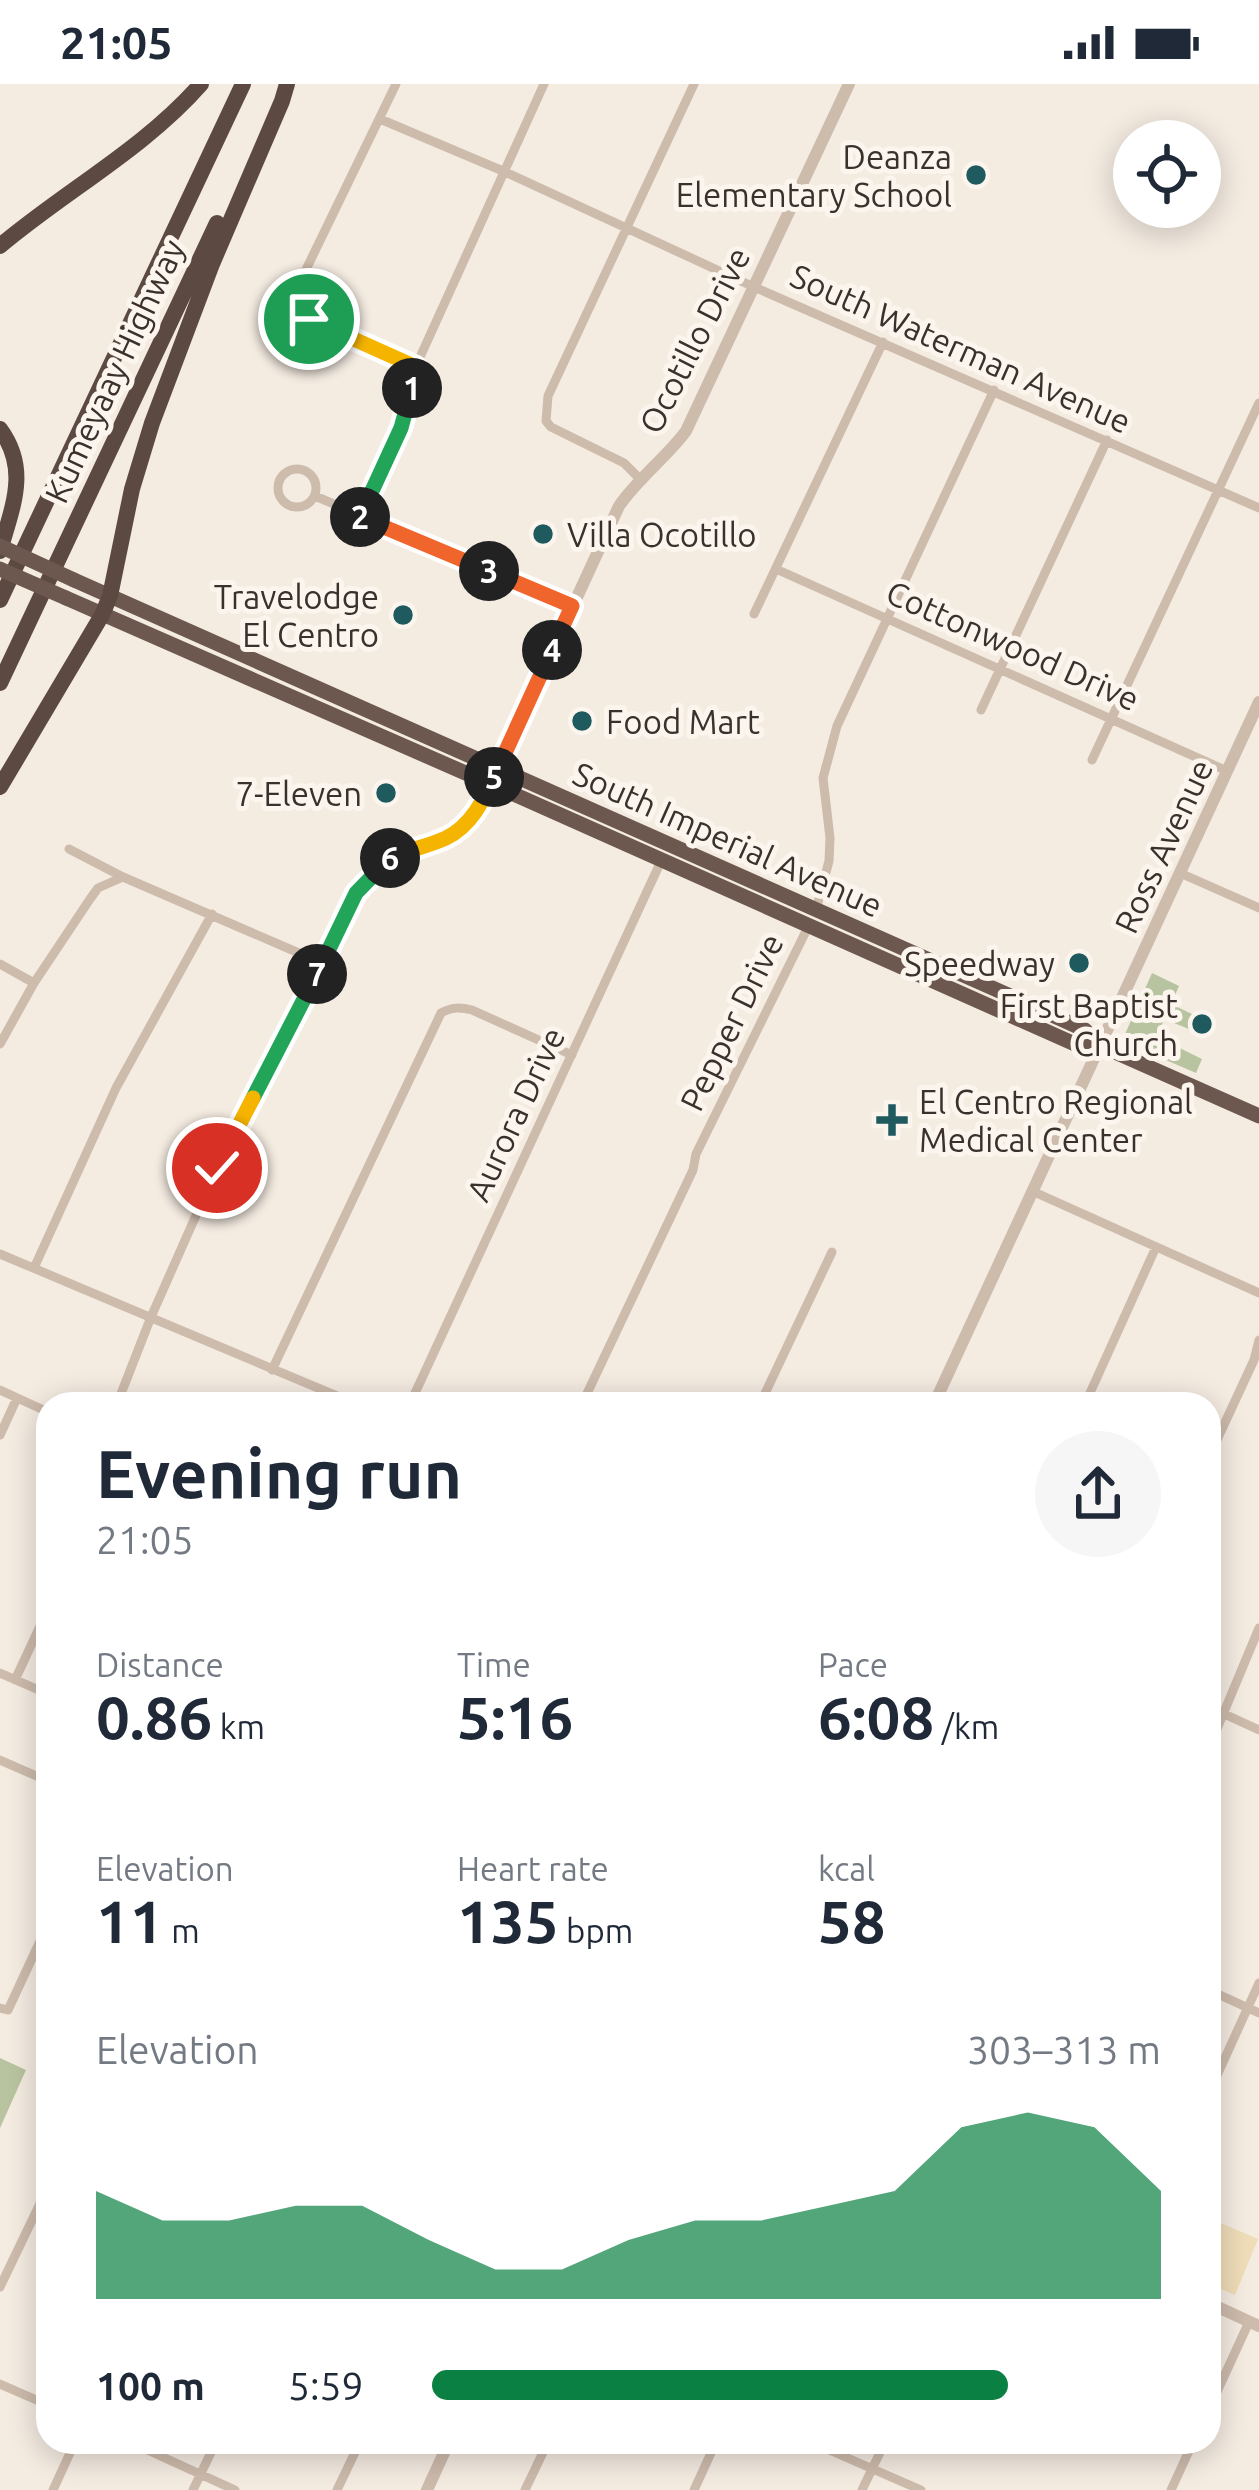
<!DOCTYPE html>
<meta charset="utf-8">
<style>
:root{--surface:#fff;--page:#f6f6f7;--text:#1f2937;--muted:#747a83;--accent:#0b8043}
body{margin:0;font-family:Ubuntu,sans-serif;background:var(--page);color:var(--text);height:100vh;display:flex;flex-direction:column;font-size:45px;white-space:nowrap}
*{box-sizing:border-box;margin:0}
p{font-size:39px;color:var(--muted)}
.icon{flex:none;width:66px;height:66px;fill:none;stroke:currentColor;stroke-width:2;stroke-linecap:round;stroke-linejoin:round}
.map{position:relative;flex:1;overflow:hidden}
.sheet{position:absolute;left:36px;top:1308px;width:1185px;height:1062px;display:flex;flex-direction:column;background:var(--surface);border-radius:36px;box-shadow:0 6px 30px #0003}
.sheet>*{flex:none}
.tools{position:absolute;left:1113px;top:36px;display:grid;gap:24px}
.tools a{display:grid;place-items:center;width:108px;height:108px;border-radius:50%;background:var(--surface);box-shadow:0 6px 30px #0003;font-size:60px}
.pin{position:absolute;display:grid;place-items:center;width:102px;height:102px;color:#fff;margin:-51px;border:6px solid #fff;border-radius:50%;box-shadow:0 3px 12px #0007}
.km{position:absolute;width:60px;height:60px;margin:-30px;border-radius:50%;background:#222;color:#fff;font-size:33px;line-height:60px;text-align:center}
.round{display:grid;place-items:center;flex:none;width:126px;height:126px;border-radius:63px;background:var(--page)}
.head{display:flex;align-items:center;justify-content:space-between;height:204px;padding:0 60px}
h1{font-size:66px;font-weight:600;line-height:90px}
.figures{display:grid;grid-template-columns:repeat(3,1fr);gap:18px;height:204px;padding:12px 60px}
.figures div{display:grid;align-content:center}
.figures b{font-size:60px;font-weight:600}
.figures small{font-size:33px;font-weight:400}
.figures p{font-size:33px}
.chart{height:336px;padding:24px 60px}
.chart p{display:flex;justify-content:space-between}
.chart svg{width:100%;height:216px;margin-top:12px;fill:var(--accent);opacity:.7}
ul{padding:0 60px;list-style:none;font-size:39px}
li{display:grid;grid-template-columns:192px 144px 1fr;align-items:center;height:90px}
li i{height:30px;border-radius:15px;background:var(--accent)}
.status{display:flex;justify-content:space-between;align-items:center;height:84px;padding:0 60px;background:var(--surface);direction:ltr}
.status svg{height:33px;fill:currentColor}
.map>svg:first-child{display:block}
.green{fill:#b8c4a0}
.sand{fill:#efdcb8}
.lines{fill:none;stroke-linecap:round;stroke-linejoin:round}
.minor{stroke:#cdbbac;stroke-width:9}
.tertiary{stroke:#cdbbac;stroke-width:12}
.trunk{stroke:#6c584f;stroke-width:15}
.motorway{stroke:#5c4a42;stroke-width:16}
.trunk-bridge{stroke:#6c584f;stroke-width:15}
.split-1-casing{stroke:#fff;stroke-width:24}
.split-2-casing{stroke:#fff;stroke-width:24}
.split-3-casing{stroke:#fff;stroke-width:24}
.split-4-casing{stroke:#fff;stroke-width:24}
.split-5-casing{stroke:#fff;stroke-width:24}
.split-6-casing{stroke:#fff;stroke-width:24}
.split-7-casing{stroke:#fff;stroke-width:24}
.split-8-casing{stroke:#fff;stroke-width:24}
.split-9-casing{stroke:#fff;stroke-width:24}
.split-1{stroke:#f5b400;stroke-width:15}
.split-2{stroke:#22a559;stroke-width:15}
.split-3{stroke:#f0652b;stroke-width:15}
.split-4{stroke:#f0652b;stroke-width:15}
.split-5{stroke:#f0652b;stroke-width:15}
.split-6{stroke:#f5b400;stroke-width:15}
.split-7{stroke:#22a559;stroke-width:15}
.split-8{stroke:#22a559;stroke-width:15}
.split-9{stroke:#f5b400;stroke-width:15}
.poi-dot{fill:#1f5a5e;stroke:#fbf5ee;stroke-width:4.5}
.labels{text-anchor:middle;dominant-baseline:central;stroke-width:10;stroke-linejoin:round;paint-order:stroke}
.poi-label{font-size:33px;fill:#3b302b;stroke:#fbf5ee;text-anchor:end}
.street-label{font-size:33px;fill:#3b302b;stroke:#fbf5ee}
</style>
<div class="status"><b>21:05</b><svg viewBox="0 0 49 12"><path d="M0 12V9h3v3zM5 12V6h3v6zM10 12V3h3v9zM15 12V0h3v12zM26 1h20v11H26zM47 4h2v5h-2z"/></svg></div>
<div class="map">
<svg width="1259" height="2406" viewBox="0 0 1259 2406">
<rect width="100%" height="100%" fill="#f4ebe1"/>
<path class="green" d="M1152 889 1179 902 1171 920 1194 931 1189 945 1164 935 1157 953 1202 975 1196 989 1122 957Z
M0 1974 26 1986 0 2044Z"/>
<path class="sand" d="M1209 2134 1258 2155 1235 2211 1209 2200Z"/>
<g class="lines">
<path class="minor" d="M396 0 299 200 295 212 296 222 309 235 416 282
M380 35 503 87 754 203 1259 424
M278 404a19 19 0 1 1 38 0a19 19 0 1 1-38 0Z
M640 395 624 379 551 343 546 337 548 312 694 0
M315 412 572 522
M360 433 401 344 416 282 544 0
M776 485 1227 687
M754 530 883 258
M981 626 1107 356
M1092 676 1259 319
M69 765 123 793 322 879
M1180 789 1259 824
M816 826 829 777 830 754 823 694 837 642 994 306
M0 880 34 899
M0 960 34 899 90 815 98 804 123 793
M1032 1107 1259 1209
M0 1170 356 1320
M34 1184 116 1004 212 830
M272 1286 441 929C452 923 460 923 472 926L572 971
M0 1306 48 1328
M117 1320 151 1233 217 1084 296 934 356 809 389 774 446 754 457 747 479 724 491 700
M410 1320 662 775
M582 1320 693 1086 696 1070 809 841
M760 1320 832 1168
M1085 1320 1156 1163
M0 1351 17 1314
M1209 1373 1254 1276 1259 1256
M0 1589 48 1610
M15 1596 48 1525
M1209 1623 1259 1646
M1209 1664 1259 1544
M0 1676 48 1697
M1209 1906 1259 1929
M0 1924 8 1926 48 1840
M1209 2009 1259 1899
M0 2203 48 2103
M0 2300 48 2321
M1209 2325 1249 2238
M130 2358 235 2406
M811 2358 921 2406
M53 2406 75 2358
M193 2406 216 2358
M337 2406 360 2358
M525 2406 548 2358
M694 2406 716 2358
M862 2406 885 2358
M1171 2406 1193 2358"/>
<path class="tertiary" d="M496 689 619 422C638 394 666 374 686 347L849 0
M934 1320 1259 618
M1209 2219 1259 2242
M427 2406 449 2358"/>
<path class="trunk" d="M74 496 1006 910 1085 946 1099 961 1259 1032
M66 514 518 712 1077 961H1099"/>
<path class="motorway" d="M0 162C65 107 144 65 201 0
M0 345C30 386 12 423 0 467
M0 516 243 0
M0 599 217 139
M0 703 102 531 110 512 132 405 152 339 212 180 282 17 287 0"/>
<path class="trunk-bridge" d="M0 462 74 496
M0 485 66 514"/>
</g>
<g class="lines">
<g class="split-1-casing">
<path id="split-1" d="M309 235 416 283 412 304"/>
</g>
<g class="split-2-casing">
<path id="split-2" d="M360 433 401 344 412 304"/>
</g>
<g class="split-3-casing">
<path id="split-3" d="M360 433 489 487"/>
</g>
<g class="split-4-casing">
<path id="split-4" d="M489 487 572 522 552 566"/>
</g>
<g class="split-5-casing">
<path id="split-5" d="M494 693 552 566"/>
</g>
<g class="split-6-casing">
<path id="split-6" d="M390 774C408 766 429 762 446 754 471 742 483 717 494 693"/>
</g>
<g class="split-7-casing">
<path id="split-7" d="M317 890 356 809 390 774"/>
</g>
<g class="split-8-casing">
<path id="split-8" d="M253 1014 317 890"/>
</g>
<g class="split-9-casing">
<path id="split-9" d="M217 1084 253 1014"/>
</g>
<use href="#split-1" class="split-1"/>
<use href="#split-2" class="split-2"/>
<use href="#split-3" class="split-3"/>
<use href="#split-4" class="split-4"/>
<use href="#split-5" class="split-5"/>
<use href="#split-6" class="split-6"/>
<use href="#split-7" class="split-7"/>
<use href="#split-8" class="split-8"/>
<use href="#split-9" class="split-9"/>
</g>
<g class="poi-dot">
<circle cx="976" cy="91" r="12"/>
<circle cx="543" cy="450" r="12"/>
<circle cx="403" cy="531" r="12"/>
<circle cx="582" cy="637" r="12"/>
<circle cx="386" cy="709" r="12"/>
<circle cx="1079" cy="879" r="12"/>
<circle cx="1202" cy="940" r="12"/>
<path d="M886 1018h12v12h12v12h-12v12h-12v-12h-12v-12h12z"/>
</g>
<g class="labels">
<g class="poi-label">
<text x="952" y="72">Deanza<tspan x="952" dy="38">Elementary School</tspan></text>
<text x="567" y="450" text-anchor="start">Villa Ocotillo</text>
<text x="379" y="512">Travelodge<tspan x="379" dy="38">El Centro</tspan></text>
<text x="606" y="637" text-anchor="start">Food Mart</text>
<text x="362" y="709">7-Eleven</text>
<text x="1055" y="879">Speedway</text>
<text x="1178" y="921">First Baptist<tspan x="1178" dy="38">Church</tspan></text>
<text x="919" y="1017" text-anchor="start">El Centro Regional<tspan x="919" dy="38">Medical Center</tspan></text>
</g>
<g class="street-label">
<text transform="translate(694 256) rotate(-63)">Ocotillo Drive</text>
<text transform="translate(961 264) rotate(24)">South Waterman Avenue</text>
<text transform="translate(114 287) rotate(-65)">Kumeyaay Highway</text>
<text transform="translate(1013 561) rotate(24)">Cottonwood Drive</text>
<text transform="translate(728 755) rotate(24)">South Imperial Avenue</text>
<text transform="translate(1163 762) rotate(-65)">Ross Avenue</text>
<text transform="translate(731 938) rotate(-64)">Pepper Drive</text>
<text transform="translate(515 1030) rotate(-65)">Aurora Drive</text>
</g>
</g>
</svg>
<div class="tools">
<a><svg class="icon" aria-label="locate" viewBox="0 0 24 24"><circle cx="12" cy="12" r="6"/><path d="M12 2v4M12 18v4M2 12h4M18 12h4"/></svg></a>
</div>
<div class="pin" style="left:309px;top:235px;background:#1e9e55"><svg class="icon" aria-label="arrive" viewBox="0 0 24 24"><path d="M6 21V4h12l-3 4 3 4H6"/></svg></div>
<div class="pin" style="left:217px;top:1084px;background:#d93025"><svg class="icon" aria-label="check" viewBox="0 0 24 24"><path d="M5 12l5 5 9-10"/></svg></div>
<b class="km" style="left:412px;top:304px">1</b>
<b class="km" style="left:360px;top:433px">2</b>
<b class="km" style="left:489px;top:487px">3</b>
<b class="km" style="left:552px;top:566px">4</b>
<b class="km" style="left:494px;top:693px">5</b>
<b class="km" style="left:390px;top:774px">6</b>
<b class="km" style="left:317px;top:890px">7</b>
<section class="sheet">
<div class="head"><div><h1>Evening run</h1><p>21:05</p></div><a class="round"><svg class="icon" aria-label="share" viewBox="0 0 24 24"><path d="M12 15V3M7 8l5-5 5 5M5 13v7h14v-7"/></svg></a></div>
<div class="figures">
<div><p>Distance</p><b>0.86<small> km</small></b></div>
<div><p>Time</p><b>5:16</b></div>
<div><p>Pace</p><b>6:08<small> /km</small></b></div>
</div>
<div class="figures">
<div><p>Elevation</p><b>11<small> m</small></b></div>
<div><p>Heart rate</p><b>135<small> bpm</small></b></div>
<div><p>kcal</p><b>58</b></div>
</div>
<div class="chart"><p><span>Elevation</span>303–313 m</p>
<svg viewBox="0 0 160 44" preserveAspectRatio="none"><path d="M0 44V22L10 28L20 28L30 25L40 25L50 32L60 38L70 38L80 32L90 28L100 28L110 25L120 22L130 9L140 6L150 9L160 22V44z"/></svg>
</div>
<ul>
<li><b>100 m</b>5:59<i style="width:79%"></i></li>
</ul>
</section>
</div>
